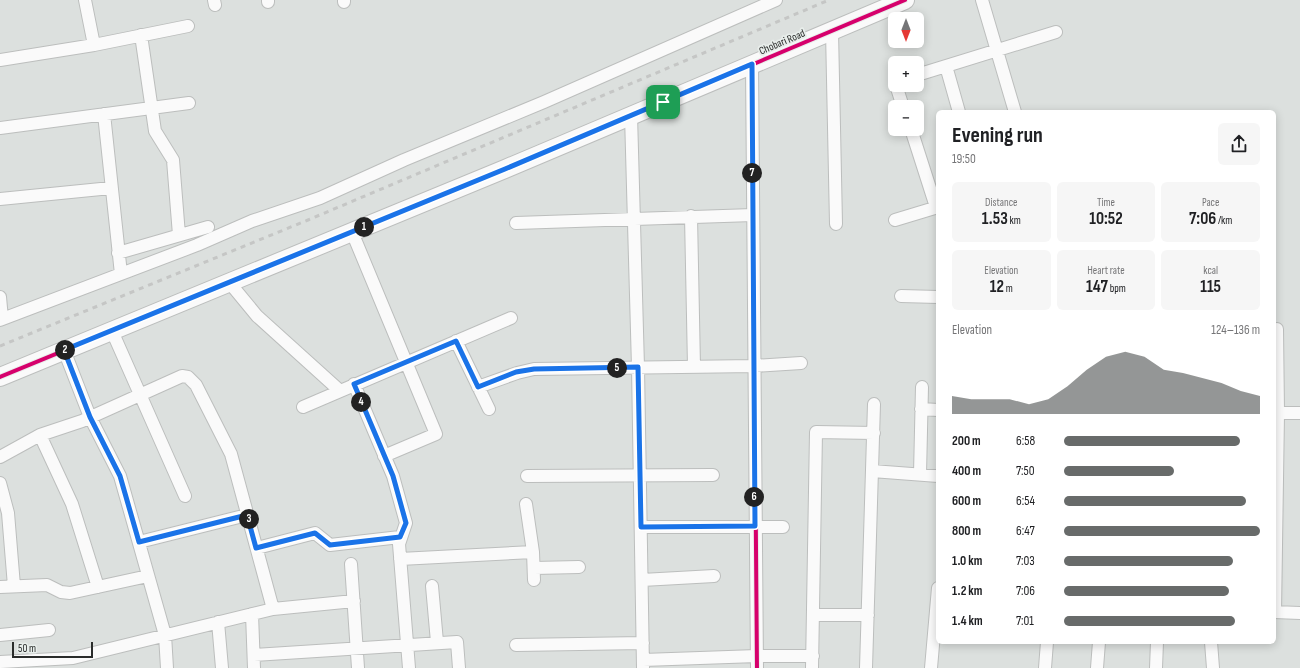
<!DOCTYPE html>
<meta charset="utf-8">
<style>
:root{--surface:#fff;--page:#f6f6f6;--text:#202124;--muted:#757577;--accent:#686b6a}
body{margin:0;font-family:"Sofia Sans Condensed",sans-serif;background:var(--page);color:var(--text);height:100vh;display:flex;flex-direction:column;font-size:15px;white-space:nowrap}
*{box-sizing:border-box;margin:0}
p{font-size:13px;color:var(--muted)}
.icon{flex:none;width:22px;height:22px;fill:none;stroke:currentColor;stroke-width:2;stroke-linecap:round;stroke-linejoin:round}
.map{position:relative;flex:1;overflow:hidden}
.sheet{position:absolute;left:936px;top:110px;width:340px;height:534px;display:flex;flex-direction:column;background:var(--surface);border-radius:6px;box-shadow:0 2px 10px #0003}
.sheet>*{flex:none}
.needle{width:26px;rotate:180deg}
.buttons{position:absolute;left:888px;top:12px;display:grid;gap:8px}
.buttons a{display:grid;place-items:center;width:36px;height:36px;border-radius:6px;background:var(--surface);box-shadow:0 2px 10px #0003;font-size:20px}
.scale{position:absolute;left:12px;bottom:10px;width:81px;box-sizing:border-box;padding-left:4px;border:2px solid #2a2c2b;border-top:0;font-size:11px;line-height:14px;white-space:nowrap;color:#2a2c2b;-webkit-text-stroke:3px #e8eeeb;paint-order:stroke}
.pin{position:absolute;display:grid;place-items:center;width:34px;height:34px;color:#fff;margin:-17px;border-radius:8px;box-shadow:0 2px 6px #0006}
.km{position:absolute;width:20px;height:20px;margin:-10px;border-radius:50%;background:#222;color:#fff;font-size:11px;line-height:20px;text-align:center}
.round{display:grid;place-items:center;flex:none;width:42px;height:42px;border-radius:6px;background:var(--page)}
.headline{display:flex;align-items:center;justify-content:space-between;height:68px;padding:0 16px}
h1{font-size:22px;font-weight:700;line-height:30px}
.stats{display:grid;grid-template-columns:repeat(3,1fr);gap:6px;height:68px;padding:4px 16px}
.stats div{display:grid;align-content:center;border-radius:6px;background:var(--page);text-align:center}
.stats b{font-size:17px;font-weight:700}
.stats small{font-size:11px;font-weight:400}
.stats p{font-size:11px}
.chart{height:112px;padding:8px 16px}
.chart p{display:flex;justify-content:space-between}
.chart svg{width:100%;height:72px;margin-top:4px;fill:var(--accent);opacity:.7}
ul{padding:0 16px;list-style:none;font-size:13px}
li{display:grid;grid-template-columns:64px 48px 1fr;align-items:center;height:30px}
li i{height:10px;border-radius:5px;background:var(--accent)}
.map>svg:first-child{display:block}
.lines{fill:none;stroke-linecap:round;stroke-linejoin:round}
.street-casing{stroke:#bcbebd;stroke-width:14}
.secondary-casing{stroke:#bcbebd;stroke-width:20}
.street{stroke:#fafafa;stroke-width:12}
.secondary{stroke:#fafafa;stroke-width:18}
.rail{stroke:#c5c6c5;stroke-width:3;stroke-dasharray:5 5;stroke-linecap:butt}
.cycleway-casing{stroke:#e8eeeb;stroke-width:6}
.cycleway{stroke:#d6006c;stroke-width:4}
.route-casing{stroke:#fff;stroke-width:8}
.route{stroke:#1a73e8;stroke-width:5}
.labels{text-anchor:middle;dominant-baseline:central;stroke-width:3.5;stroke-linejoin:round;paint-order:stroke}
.street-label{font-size:11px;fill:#2a2c2b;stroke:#e8eeeb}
</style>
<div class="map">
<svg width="1300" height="668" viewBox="0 0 1300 668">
<rect width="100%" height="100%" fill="#dce0de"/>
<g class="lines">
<g class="street-casing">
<path id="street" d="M85 0 94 45
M214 0 215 5
M268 0V2
M344 0V2
M982 0 1015 112
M832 31 836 224
M141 35 155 131 173 160 179 235
M0 60 94 45 188 26
M752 65 757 668
M946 66 959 112
M917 75 1056 32
M896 85 903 107
M104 114 121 274
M631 115 638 367 643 668
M0 128 189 103
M911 129 936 207
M0 199 111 188
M691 216 694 367
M895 220 938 207
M516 223 753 215
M352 232 436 434 384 456
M118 253 208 227
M229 282 257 316 339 390
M901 296 938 297
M0 297 2 319
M0 320 197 245 252 221 320 198 404 160 544 102 776 0
M112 331 185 496
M456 341 489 409
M64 350 90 417 120 476 165 635 167 668
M354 384 393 476 406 523 399 544 409 668
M478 387 517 373 534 369 754 366 801 363
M303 407 511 318
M921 409 938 410
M1274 413H1300
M40 435 72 504 98 587
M0 457 40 435 82 421 182 376 188 377 196 385 231 454 273 609
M872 471 938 476
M920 474 922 387
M527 476 713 475
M0 483 8 513 14 586
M526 504 533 552 534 580
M641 527H783
M139 542 247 515
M257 548 315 533 330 545 400 537
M400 559 533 552
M351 564 358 668
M534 568 579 567
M642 580 714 576
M432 586 437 642
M0 587 47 585 61 592 70 593 148 576
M1274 612 1300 613
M1275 612 1278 413 1277 329
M252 614 254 668
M813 615H868
M218 622 222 668
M0 635 49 630
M1211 642 1213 668
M516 645 643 643
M254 655 457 642 459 668
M643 660 757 656H813
M0 662 73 658 273 609 354 601
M812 668 816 432 874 433
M866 668 874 404
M931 668 938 588
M1045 668 1047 642
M1097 668 1099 642
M1156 668 1157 642"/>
</g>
<g class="secondary-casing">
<path id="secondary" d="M0 377 505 169 905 0"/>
</g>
<use href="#street" class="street"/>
<use href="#secondary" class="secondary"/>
<path class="rail" d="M0 346 308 220 829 0"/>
<g class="cycleway-casing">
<path id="cycleway" d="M752 65 757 668
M0 377 505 169 905 0"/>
</g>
<use href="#cycleway" class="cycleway"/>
</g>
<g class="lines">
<g class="route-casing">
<path id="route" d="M752 64 755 526 641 527 638 367 534 369 516 372 478 387 456 341 354 384 393 476 406 523 400 537 330 545 315 533 256 548 247 515 139 542 120 476 90 417 64 350 505 169Z"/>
</g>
<use href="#route" class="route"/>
</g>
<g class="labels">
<g class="street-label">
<text transform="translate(782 42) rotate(-23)">Chobari Road</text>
</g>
</g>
</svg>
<div class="buttons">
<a><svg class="needle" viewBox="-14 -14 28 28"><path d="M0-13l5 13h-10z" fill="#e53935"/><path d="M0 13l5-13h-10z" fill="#757577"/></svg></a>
<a>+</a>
<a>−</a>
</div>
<div class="scale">50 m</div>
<div class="pin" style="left:663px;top:102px;background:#1e9e55"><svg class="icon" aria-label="arrive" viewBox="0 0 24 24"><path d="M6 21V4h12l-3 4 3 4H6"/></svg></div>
<b class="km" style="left:364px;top:227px">1</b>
<b class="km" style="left:65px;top:350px">2</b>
<b class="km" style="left:249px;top:519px">3</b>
<b class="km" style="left:361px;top:402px">4</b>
<b class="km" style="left:617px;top:368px">5</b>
<b class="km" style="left:754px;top:497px">6</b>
<b class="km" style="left:752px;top:173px">7</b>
<section class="sheet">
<div class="headline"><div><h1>Evening run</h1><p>19:50</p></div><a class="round"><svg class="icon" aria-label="share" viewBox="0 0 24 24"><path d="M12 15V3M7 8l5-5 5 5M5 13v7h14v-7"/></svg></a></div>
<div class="stats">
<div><p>Distance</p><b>1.53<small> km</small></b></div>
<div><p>Time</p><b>10:52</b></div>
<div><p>Pace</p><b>7:06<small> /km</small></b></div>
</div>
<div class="stats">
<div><p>Elevation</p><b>12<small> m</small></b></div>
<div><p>Heart rate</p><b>147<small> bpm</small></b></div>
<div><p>kcal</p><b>115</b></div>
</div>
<div class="chart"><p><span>Elevation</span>124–136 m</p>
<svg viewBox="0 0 160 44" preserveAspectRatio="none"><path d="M0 44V33L10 35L20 35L30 35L40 38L50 35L60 27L70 17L80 9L90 6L100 9L110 17L120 19L130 22L140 25L150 30L160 33V44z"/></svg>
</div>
<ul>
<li><b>200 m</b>6:58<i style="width:90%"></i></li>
<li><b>400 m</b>7:50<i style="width:56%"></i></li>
<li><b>600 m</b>6:54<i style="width:93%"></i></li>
<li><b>800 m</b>6:47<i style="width:100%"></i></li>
<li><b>1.0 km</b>7:03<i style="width:86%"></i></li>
<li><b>1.2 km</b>7:06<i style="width:84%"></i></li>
<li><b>1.4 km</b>7:01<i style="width:87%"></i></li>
</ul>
</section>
</div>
